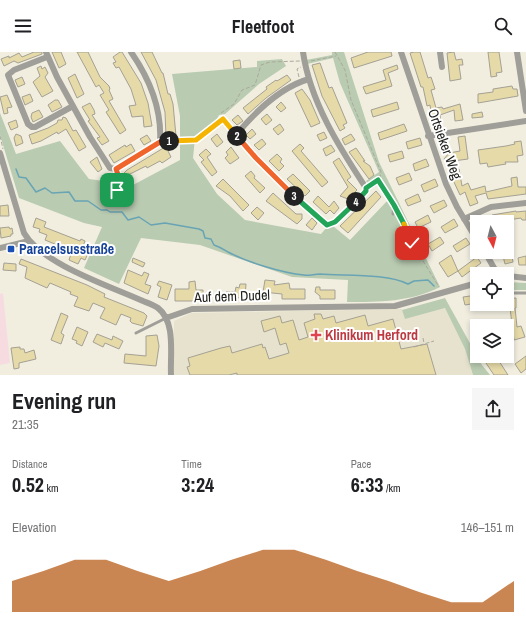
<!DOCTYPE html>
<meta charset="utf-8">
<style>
:root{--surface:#fff;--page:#f6f6f6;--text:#202124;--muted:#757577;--accent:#b45309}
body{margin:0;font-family:"Archivo Narrow",sans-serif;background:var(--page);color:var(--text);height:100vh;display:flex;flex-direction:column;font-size:15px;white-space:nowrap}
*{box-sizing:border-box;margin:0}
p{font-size:13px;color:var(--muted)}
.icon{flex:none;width:22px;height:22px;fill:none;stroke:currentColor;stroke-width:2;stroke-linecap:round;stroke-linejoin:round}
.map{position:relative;height:323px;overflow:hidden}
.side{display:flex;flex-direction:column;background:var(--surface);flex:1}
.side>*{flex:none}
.needle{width:26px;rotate:173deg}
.fabs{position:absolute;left:470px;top:163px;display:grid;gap:8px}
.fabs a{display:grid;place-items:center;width:44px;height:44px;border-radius:0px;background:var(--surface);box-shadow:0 2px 6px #0003;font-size:20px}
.pin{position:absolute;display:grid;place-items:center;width:34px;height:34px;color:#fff;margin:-17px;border-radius:8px;box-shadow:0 2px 6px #0006}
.km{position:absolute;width:20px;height:20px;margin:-10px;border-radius:50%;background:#222;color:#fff;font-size:11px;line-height:20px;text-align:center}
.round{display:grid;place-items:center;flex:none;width:42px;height:42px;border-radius:0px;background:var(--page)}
.summary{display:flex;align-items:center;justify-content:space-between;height:68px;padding:0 12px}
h1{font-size:22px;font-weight:700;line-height:30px}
.metrics{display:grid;grid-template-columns:repeat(3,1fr);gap:6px;height:68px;padding:4px 12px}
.metrics div{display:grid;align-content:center}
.metrics b{font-size:20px;font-weight:700}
.metrics small{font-size:11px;font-weight:400}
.metrics p{font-size:11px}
.chart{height:112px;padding:8px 12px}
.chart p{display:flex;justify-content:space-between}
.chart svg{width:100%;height:72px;margin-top:4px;fill:var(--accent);opacity:.7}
header{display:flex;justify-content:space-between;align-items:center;height:52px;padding:0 12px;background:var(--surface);font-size:18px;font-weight:700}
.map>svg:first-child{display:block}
.industrial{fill:#f6dce0}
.built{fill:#e7e2cd}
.green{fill:#b9cbb1}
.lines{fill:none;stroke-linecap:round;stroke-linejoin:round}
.stream{stroke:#69a4b5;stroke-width:1.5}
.building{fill:#e6daa8;stroke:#a4a194}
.path{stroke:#aba99e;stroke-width:1;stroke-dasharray:4 2;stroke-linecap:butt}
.service{stroke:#a09e98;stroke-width:3}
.minor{stroke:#a09e98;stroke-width:6}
.split-1-casing{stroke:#fff;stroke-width:8}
.split-2-casing{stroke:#fff;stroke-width:8}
.split-3-casing{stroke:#fff;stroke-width:8}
.split-4-casing{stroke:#fff;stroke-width:8}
.split-5-casing{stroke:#fff;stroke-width:8}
.split-6-casing{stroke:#fff;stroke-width:8}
.split-1{stroke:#f0652b;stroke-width:5}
.split-2{stroke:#f5b400;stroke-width:5}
.split-3{stroke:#f0652b;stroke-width:5}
.split-4{stroke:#22a559;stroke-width:5}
.split-5{stroke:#22a559;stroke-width:5}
.split-6{stroke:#f5b400;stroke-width:5}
.transit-dot{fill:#1a4fb4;stroke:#fff;stroke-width:1.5}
.health-dot{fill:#e0444e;stroke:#fff;stroke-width:1.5}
.labels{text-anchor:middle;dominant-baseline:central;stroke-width:4;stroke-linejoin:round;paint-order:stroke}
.street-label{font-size:14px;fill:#21201b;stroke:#fff}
.transit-label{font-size:14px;font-weight:bold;fill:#164399;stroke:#fff;text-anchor:start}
.health-label{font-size:14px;font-weight:bold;fill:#be3a42;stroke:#fff;text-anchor:start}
</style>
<header><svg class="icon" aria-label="menu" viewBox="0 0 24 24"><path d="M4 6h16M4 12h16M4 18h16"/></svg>Fleetfoot<svg class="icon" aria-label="search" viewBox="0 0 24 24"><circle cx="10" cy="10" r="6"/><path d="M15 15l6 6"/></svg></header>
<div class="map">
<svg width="526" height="323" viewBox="0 0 526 323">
<rect width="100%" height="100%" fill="#f1eee0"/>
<path class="industrial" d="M3 241 10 311 0 313V242Z"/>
<path class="built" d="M445 256 465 297 473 323H174V269L191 261 402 257 405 267Z"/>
<path class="green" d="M332 0H344L379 110 440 235C410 250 380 250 347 250L348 228 292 225 200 193 141 186 119 232 84 216 102 175 84 171 19 146 0 83V61L16 102 60 89 89 127 133 133 180 108V64L172 22 257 15V9L282 7 286 14 259 32 225 62 219 63 215 71 195 86 193 106 217 142 245 168 321 182 327 175 330 176 333 174 350 188 388 148 378 133 371 137 366 129 379 120 340 31 333 6 307 12 306 8 332 3Z
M507 230 526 231V238H507Z
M445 246 482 313 490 323H473L465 297 445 256 405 267 402 258Z"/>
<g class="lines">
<path class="stream" d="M16 117 19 125 26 126 36 140 45 136 52 141 69 140 75 149H88L101 158H107L110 160H122L128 168 139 165 151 173 165 171 199 177 203 179 205 186 211 187 214 193C220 195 223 197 228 200 247 210 282 221 304 223 309 224 314 222 320 222 343 224 388 221 408 232L414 229 428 228 434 234"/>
</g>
<path class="building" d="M34 0H42V2L18 11 14 9 4 14 1 7 9 4V6L19 1 22 5Z
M52 0H61L66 12 59 16Z
M77 0H88L100 25 109 34 110 37 109 38 113 47 109 49 126 78 120 82 106 60 109 58 100 43 104 41 99 33 96 35Z
M120 0H122L141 31 148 51 152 74 144 75 143 64 132 65 129 54 136 53 131 37 119 15 116 16 113 11 116 10 113 5Z
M141 0H152L162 21H163L168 42H170L173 52 176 84 166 85 165 60 156 28Z
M368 0H391L392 4 354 16 351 6Z
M414 0H420L428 26 431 25 435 37 431 38 436 56 442 55 443 57 460 52 463 68 455 69 454 58 440 63 441 71 433 72 430 53 427 54 423 35H421L410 1Z
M454 0 456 8 462 7 463 13H459L461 27 450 29 447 1Z
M488 0H499L502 20 496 21 497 24 491 25Z
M240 8 241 16 234 17 233 9Z
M320 11 329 36 332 35 347 71 343 73 345 76 340 79 322 44 312 13Z
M397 13 398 17 388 21 392 34 366 42 363 35 386 28 383 18Z
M41 14 42 17 45 15 48 21 45 25 53 39 42 45 33 30 40 24 37 16Z
M75 22 84 42 77 46 68 26Z
M287 23 291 28 266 46 248 62 243 56 267 37 266 35 276 28 277 29Z
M22 25 25 32 18 35 15 28Z
M512 34 513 37H517L518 44 478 51V42L493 40V37Z
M302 37 310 48 320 71 311 75 295 41Z
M30 42 33 49 25 53 22 45Z
M7 43 12 55 7 56 8 61 4 62 0 45Z
M55 48H58L62 55 52 60 48 53Z
M281 50 286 56 281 60 276 55Z
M397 50 399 57 373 65 371 58Z
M90 51 94 58 95 62 92 63 109 89 102 93 97 86 100 85 88 69 90 68 82 55Z
M39 58 43 65 33 70 31 65 32 61Z
M482 60 483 65 472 66V62Z
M267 62 272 68 266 73 261 67Z
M238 63 243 69 237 73 232 68Z
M63 65 66 66 73 79 76 78 86 95 79 99 66 77 58 82 57 80 41 89 32 92 29 83 48 76 57 71 58 68H62Z
M16 68 18 75 11 78 8 71Z
M280 72 284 78 278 83 273 77Z
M404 72 407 79 380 88 378 81Z
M252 77 256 82 250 87 246 83Z
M324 80 327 86 320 89 317 83Z
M16 82 21 84 23 91 16 94 14 86Z
M217 82 223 90 217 95 211 87Z
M351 82 355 88 345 93 342 87Z
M147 83 151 89 144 93 140 87Z
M465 84 468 107 446 110 444 107 449 101 460 99 458 85Z
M420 86 422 93 408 97 406 90Z
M262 87 266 92 259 98 254 93Z
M175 89 168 99 171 105 162 111 160 109 147 116 146 114 126 124 124 121 127 118Z
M521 89 523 103 517 104 518 110H505L506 112 488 115 487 111 480 112 478 98 506 94 515 92 514 90Z
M131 92 135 99 114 111 109 103 125 93 126 95Z
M300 92 304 96 301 99 328 130 322 135 292 99Z
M331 93 335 99 326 104 323 97Z
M231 95 239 106 230 112 225 106 228 103 226 100Z
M356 96 365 109H363L370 114 374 123 369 127 349 100Z
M206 97 211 102 207 105 217 120 212 124 201 110 204 108 199 103Z
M402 99 404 106 390 110 388 103Z
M277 102 282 107 280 110 284 114 279 119 269 109Z
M97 105 102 117 98 120 90 110Z
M339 106 351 125 347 128 357 138 348 147 340 144 348 135 333 110Z
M426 107 429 114 415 119 413 112Z
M459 117 462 134 468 131 471 138 485 134 486 140 512 134 511 126 517 125 518 135H526V142L488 147 486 141 475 144 478 151 470 154 465 140 460 143 453 128 452 119Z
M251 119 255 124 254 126 265 136 260 141 245 124Z
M409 121 412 128 399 133 396 126Z
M293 122 310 139 305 144 287 127Z
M223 127 249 153 243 159 230 144 216 134Z
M435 127 438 134 424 140 421 133Z
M376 139 381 145 348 181 340 174Z
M273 141 296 162H302V167L297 172 266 149Z
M418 142 421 149 408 154 405 148Z
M318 144 329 155 334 149 339 156 334 162 330 158 326 162 313 150Z
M444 148 447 154 434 161 430 154Z
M8 153 9 164H0V154Z
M257 155 264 161 258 168 251 161Z
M516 159V160L526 159V168H522L521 166 495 170H479L493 164 492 163Z
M428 163 431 170 418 176 415 170Z
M36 166 46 170 44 175 80 189 81 187 85 189 83 194 90 197 85 208 81 206 78 212 69 208 72 199 45 188 47 183 39 180 40 177 33 175Z
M312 166 317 171 312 178 306 173Z
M454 167 458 174 445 181 441 175Z
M9 175 10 177 12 176 13 182H11V184L1 186 0 176Z
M440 185 444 191 432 199 428 192Z
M466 186 470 192 457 200 453 194Z
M507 189H509L513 210 505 212 502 200H507Z
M451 203 458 219 448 225 439 211Z
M526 204V213H519L518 206Z
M477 205 481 211 462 225 458 219Z
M133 206 145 211 143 215 132 210Z
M21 207 87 233 105 242 104 245 144 261 147 264 143 274 132 271 130 269 131 266 121 262 116 273 100 266 105 256 93 251 89 259 74 254 78 245 70 242 71 240 50 231 47 236 25 226 27 215 19 212Z
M4 211 16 212V219L3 218Z
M128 218 142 224 144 220 149 222 145 232 151 234 148 242 124 231Z
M265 228 275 229 274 233 289 231 290 237H305V247H282V242L263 240Z
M159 229 172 233 167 248 158 245 161 235 157 233Z
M195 229 196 238H203V249H175V237H189V230Z
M240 232H246L245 244 242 243V246L225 245 226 240H235L236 235 239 236Z
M316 235H320V238H335V247H320V244L315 240Z
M477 243V251L465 253 463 245Z
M516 246V256H515L517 275 521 274 525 285 514 288 510 256 497 257V252H507V247Z
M61 261 68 264 61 281 64 283 61 292 51 288Z
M314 262H321L323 267 334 264 336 271 365 263 368 274 393 267 401 297 427 292 436 323H237V321L229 323H190L187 315 190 314 188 306 221 296 230 294 232 301 262 292 263 296 265 295 269 307 289 301 286 291 280 293 275 276 264 280 261 269 280 264 282 271 293 268 299 288 308 285 304 271 315 267Z
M77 275 88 280 82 294 76 291 77 289 72 287Z
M97 282 112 288 113 284 123 289 119 297 105 291 103 295 93 290Z
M157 283 159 294 156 314 124 311 125 302 146 304V284Z
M20 295V297H24L25 301 34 298 36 307 19 311V316L14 317 11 296Z
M526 304V317L521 321 515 312Z
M494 305 499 309 508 323H494L486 311Z"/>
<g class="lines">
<path class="path" d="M335 0 345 18 351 48 381 120 380 125
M311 9 336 4
M299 25 297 17 301 15
M221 61 234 52 242 38 255 33 261 13 270 10 300 9
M0 84 3 97
M167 89 196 88 218 71
M117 138 120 128 118 123
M398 161 412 191 439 235
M423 286 424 291
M414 295 434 289"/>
<path class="service" d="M366 136 378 128 394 153 393 162
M507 241H526
M136 281 166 266"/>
<path class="minor" d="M46 0 57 25 90 85 108 113 110 116 116 117 160 90C162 58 149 26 131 0
M303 0C310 49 339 95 366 136V139L335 170 330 173 325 172 279 130 236 83C255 60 281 35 309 27
M401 0 446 132 457 155 477 188
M440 0 442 15
M517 0 526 59
M47 5 14 18 8 23 28 72 32 75H35L73 54
M223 67 236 83
M428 84 526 69
M0 101 24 181C42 212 110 234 143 249 148 251 154 253 158 256 176 270 170 302 171 323
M464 167 491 155 526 151
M0 196 29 189
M485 200 494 216 501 222
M507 224 526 226
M166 266 192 257 395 254 477 231"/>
</g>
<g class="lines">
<g class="split-1-casing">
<path id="split-1" d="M117 138 120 128 116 117 160 90 169 89"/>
</g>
<g class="split-2-casing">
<path id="split-2" d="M169 89 196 88 223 67 237 84"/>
</g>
<g class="split-3-casing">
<path id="split-3" d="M237 84 256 106 294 144"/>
</g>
<g class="split-4-casing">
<path id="split-4" d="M294 144 327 173 335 170 356 150"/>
</g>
<g class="split-5-casing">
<path id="split-5" d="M356 150 366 139V136L378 128 394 153 404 172"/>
</g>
<g class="split-6-casing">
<path id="split-6" d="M404 172 412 191"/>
</g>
<use href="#split-1" class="split-1"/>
<use href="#split-2" class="split-2"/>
<use href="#split-3" class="split-3"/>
<use href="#split-4" class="split-4"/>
<use href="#split-5" class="split-5"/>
<use href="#split-6" class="split-6"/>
</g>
<rect class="transit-dot" x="7" y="193" width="8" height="8" rx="2"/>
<path class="health-dot" d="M314 277h4v4h4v4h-4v4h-4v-4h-4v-4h4z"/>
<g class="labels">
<g class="street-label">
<text transform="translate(445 92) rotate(70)">Ortsieker Weg</text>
<text transform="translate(232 244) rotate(-2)">Auf dem Dudel</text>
</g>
<g class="transit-label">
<text x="19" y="197">Paracelsusstraße</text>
</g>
<g class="health-label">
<text x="325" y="283">Klinikum Herford</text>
</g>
</g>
</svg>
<div class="fabs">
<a><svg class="needle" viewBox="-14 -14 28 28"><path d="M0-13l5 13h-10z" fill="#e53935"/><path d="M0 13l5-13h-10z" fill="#757577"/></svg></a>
<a><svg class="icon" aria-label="locate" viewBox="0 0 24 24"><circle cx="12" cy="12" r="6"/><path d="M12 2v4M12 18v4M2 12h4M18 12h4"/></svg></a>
<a><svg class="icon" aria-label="layers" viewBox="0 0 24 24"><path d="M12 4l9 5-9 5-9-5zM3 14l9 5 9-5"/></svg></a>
</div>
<div class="pin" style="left:117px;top:138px;background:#1e9e55"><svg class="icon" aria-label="arrive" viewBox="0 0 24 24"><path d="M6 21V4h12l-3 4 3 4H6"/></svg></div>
<div class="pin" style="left:412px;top:191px;background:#d93025"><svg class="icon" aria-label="check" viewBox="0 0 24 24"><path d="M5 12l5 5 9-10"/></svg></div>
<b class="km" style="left:169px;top:89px">1</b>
<b class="km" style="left:237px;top:84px">2</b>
<b class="km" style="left:294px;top:144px">3</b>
<b class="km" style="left:356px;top:150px">4</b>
</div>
<section class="side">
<div class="summary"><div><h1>Evening run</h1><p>21:35</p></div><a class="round"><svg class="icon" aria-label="share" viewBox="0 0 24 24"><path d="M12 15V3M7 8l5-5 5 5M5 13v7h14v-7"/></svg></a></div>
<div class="metrics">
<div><p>Distance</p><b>0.52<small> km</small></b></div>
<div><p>Time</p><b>3:24</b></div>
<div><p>Pace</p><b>6:33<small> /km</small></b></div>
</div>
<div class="chart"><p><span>Elevation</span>146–151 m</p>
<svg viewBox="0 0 160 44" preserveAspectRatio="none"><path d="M0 44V25L10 19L20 12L30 12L40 19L50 25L60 19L70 12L80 6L90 6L100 12L110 19L120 25L130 32L140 38L150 38L160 25V44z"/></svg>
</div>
</section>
